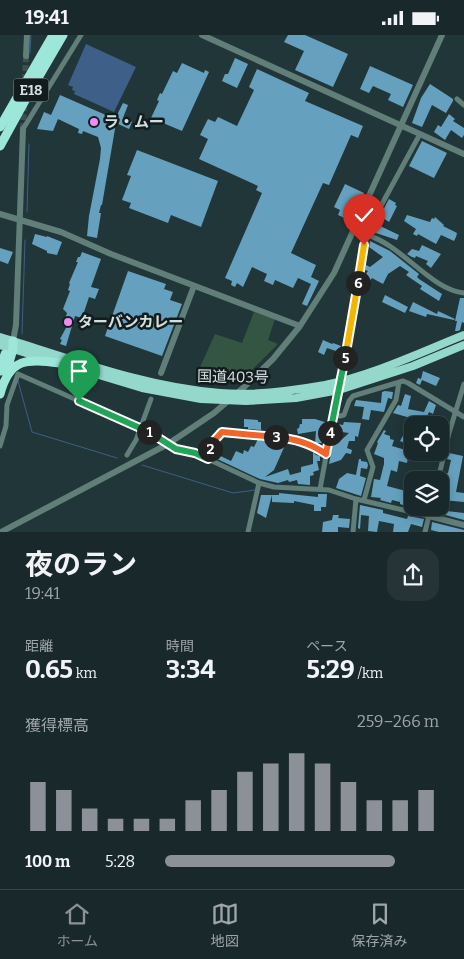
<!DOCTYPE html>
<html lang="ja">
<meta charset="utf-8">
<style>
:root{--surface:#19282b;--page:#263437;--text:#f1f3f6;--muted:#9fa6a9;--line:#374447;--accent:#8c9099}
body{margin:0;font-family:Bitter,"Noto Sans JP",serif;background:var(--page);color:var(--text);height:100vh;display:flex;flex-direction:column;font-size:19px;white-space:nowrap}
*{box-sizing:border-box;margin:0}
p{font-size:16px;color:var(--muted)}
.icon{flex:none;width:28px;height:28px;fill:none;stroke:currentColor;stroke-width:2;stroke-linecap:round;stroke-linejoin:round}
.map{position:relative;height:497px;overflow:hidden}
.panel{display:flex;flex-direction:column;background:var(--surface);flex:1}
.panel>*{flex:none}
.controls{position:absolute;left:404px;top:381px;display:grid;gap:10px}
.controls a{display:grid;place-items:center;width:45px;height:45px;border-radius:10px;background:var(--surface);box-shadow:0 2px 12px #0003,0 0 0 1px var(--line);font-size:25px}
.pin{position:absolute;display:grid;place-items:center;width:42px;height:42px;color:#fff;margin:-51px -21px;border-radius:50% 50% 50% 0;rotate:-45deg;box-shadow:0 0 5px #0007}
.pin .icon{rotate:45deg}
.km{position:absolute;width:25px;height:25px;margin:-12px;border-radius:50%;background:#222;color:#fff;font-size:14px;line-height:25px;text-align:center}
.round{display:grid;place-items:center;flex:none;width:52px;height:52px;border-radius:15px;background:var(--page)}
.overview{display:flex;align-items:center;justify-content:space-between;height:85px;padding:0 25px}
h1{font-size:28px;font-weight:700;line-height:38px}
.metrics{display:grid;grid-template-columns:repeat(3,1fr);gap:8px;height:85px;padding:5px 25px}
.metrics div{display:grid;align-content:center}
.metrics b{font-size:25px;font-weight:700}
.metrics small{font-size:14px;font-weight:400}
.metrics p{font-size:14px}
.chart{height:140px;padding:10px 25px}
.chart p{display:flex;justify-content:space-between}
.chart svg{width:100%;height:90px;margin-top:5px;stroke:var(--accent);stroke-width:6}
ul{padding:0 25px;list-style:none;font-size:16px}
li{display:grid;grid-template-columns:80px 60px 1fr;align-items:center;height:38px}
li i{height:12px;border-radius:6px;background:var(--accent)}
.status{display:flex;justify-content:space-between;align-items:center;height:35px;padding:0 25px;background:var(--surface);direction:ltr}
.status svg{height:14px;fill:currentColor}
.menu{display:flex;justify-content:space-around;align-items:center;height:70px;border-top:1px solid var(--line);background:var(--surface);font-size:14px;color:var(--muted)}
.menu a{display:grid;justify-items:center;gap:2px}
.menu .active{color:var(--accent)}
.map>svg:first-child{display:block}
.green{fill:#335542}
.water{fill:#3e5f87}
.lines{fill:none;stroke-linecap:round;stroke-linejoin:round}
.stream{stroke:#3e5f87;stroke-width:1}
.building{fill:#65a1be}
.tertiary-tunnel{stroke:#3c5052;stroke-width:6;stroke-dasharray:6 3;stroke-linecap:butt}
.minor{stroke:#617e78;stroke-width:5}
.tertiary{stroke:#617e78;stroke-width:6}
.trunk{stroke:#94d8cc;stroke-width:8}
.motorway{stroke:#9de7da;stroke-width:9}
.split-1-casing{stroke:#fff;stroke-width:10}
.split-2-casing{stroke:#fff;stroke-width:10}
.split-3-casing{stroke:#fff;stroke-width:10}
.split-4-casing{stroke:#fff;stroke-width:10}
.split-5-casing{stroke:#fff;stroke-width:10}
.split-6-casing{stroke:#fff;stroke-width:10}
.split-7-casing{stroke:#fff;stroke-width:10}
.split-1{stroke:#22a559;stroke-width:6}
.split-2{stroke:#22a559;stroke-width:6}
.split-3{stroke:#f0652b;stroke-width:6}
.split-4{stroke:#f0652b;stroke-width:6}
.split-5{stroke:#22a559;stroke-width:6}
.split-6{stroke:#f5b400;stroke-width:6}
.split-7{stroke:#f5b400;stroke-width:6}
.poi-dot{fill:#f28af3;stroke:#131c1d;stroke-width:2}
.labels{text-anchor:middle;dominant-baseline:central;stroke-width:5;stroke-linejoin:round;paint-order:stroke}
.shield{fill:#131c1d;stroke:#99a5a6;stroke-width:1}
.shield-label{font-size:14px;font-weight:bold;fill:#d3e0e1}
.poi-label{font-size:15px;font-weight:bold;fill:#d3e0e1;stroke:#131c1d;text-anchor:start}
.street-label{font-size:15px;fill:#d3e0e1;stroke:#131c1d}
</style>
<div class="status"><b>19:41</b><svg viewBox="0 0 49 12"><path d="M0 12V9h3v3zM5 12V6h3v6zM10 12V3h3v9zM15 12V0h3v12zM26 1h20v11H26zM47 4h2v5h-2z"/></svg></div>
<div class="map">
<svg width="464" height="497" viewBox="0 0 464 497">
<rect width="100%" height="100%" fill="#213639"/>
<path class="green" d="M254 277 275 284 268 305 278 309 241 346 196 341 215 299 242 308Z"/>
<path class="water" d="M86 9 136 32 114 77 74 59 75 56 72 55 73 52 68 50Z"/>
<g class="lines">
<path class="stream" d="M30 18 31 0
M27 177 29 109
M22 299 25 205
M18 346 32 397 117 423
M142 430 233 458 255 455"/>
</g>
<path class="building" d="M288 0H305L348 19 333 52 295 35 304 16 284 7Z
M235 23 248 29 237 53 222 46 225 39H228Z
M182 28 204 38 205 35 209 37 182 96 151 83 159 66 157 65 160 58 162 59 173 36 177 38Z
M370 31 413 50 403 72 388 65 391 59 373 51 369 58 360 54Z
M257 34 309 58 305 66 363 91 358 103 351 100 329 150 323 148 291 218 316 230 311 242 319 246 307 271 302 269 311 249 298 243 293 253 275 245 273 250 264 246 267 239 252 232 243 252 237 248 235 252 231 250 232 246 225 243 262 158 256 155 258 151 199 124 208 104 200 100 208 84 215 87 218 82 237 91 254 55 249 52Z
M430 49 453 64V66L446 78 432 70 422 92 412 88 421 63Z
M60 60 115 84 123 68 128 70 123 83 132 87 129 94 116 88 102 170H101L99 178H101L97 203 87 201 89 181 100 124 101 113 98 102 83 96 82 99 78 98 79 94 58 84 53 96 37 94 44 77 51 80Z
M449 79 455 84 453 86 464 93V100L462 103 451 95 445 105 434 97 438 90 441 92Z
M422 106 447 118 434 143 409 131Z
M137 115 218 146 201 192 171 180 168 188 129 173 131 168 122 165 131 141 127 140Z
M345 149 364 158 351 186 338 180 340 175 334 172Z
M389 164 396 168 395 170 397 171 389 187 380 181Z
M407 180 430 187 432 183 434 184 435 182 444 190 443 191 457 198 456 202 454 206 441 200 436 209 418 199 417 201 413 199 416 194 404 186Z
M376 189 399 200 397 205 373 197Z
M35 199 47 202V201L62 207 57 220 47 218V216L32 209Z
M370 206 390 216 419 239 417 242 419 244 442 259 439 266 420 254 422 251 406 240 409 237 400 231 388 239 383 249 372 243 366 252 362 249 363 243 368 236 365 235 366 230 370 232 383 222 369 212Z
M422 210 441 219 431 233 426 229 428 226 416 221 415 223 412 222 407 219 412 214 419 216Z
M0 213 13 217 8 229 0 226Z
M82 217 101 224 91 252 99 254 95 264 89 262 82 283 75 281 66 311 60 309 62 305 60 304 67 291 63 290 67 278 63 274 70 256 68 255 70 249 69 248 78 227H76L78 222H80Z
M128 236 166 249 164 254 173 257 170 265 182 269 162 321 105 301Z
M385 260 408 272 405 278 382 267Z
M460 263H464V288L462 287 460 295 458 296H455L457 286H455Z
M413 267 437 279 438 276 455 284 454 285 427 279 426 282 409 276Z
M323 305 332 309 333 308 341 311 339 317 327 313 324 320 318 317Z
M423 336 440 343 436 351 422 345 420 350 416 348 418 343 421 344Z
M385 356 393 357 392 364 388 363 384 377 371 375 369 385 362 384 364 372 354 371 356 365 381 368 382 357Z
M405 359 411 361 408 374 424 377 429 366 436 370 433 379 429 377 425 386 414 382V384L393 378 398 370 401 371Z
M244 384 258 385V387H261V395L248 394V392H244Z
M302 384H315L328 388 324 408H315L316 396 298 399 297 394 299 393 300 389H302Z
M344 387 361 388 358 402 355 401V406H349L347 413 352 415 351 419 346 418 341 425 329 429 333 406 339 407 349 398 335 396 336 389 343 390Z
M406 390 412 393V403L410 402 407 409 400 406 405 397 403 396Z
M384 395 386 396 384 399 390 401V404L394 405 392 411 409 416 407 428 399 426 397 437 391 435 387 451 406 456 407 450H412V473L400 469V467L392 465 391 468 380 465 381 463 371 462 374 444 380 445 384 429V423L374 419 378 408 377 407Z
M258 404 262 406 263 404 286 408 274 435 265 442 288 434 290 440 301 437V432L313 429V417L316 420 320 421V426H317L319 435 313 437 314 440 310 441V450L298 449 297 445 289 447 288 445 278 448 260 444 213 422 214 418 231 426 236 416 243 419 244 415 248 417 251 411 254 412Z
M449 418 463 421 456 457 464 458V467L442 465 443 457H440V452L445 438H448L451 425 447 424Z
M359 424H361V426L367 427 368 430 367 434 361 433 360 441 366 443 361 461 336 453 339 444 347 438 356 440Z
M279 458 318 462V459H327L326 472H321V476H314V470L294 466V468L272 467V460H279Z
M261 460H272L266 483 257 478Z
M360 470 383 475V478L407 484 408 481 424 484 422 492 411 489 408 497H393L394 489 379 486 377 497 368 496 369 481 361 480 360 494 358 493Z
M438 475 464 478V485L438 478Z
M333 480H339L338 483 350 484 349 493 338 492V497H322L323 487 332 485Z
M432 487 464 495V497H439L431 495Z"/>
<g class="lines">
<path class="tertiary-tunnel" d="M25 45 26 21
M23 94 24 70"/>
<path class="minor" d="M457 64 464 70
M23 94 81 0
M367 200C402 210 431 255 464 258
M334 380 340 381 344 380 349 366 353 361 403 346 408 348 464 382
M0 411 6 391 7 370 18 339 154 399 176 414 195 418 259 448 274 452 329 455 356 464 429 481
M127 420 136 405 151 364
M208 424 211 409 221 397C258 400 295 398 326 419
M438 445 449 398 464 349
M320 454 367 200 370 191 420 99
M364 465 373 432 367 415 396 365 399 347
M248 497 259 448
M353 497 356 464
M425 497 431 472"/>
<path class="tertiary" d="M202 0 464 119
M26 21 27 0
M0 179 61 197 111 219 300 291
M13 306 16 290 23 94
M161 338 194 251
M429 481 464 490
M1 497 168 409 214 378 243 353 273 324 300 291 334 238 442 0"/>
<path class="trunk" d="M0 302C72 324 144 352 220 358 254 361 291 356 325 350 373 340 419 318 464 300
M0 310 142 353 201 364 246 366 296 363 339 355 413 331 464 310"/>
<path class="motorway" d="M0 92 53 0
M0 111 28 60 63 0
M0 336 5 319
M6 338 13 314V306
M0 359C10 322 27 324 60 328"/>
</g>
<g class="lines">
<g class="split-1-casing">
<path id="split-1" d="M79 366 149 397"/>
</g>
<g class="split-2-casing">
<path id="split-2" d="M149 397 176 414 195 418 208 424 210 414"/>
</g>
<g class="split-3-casing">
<path id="split-3" d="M210 414 211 409 222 397 276 402"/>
</g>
<g class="split-4-casing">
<path id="split-4" d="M276 402C295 404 310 408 326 419L330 398"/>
</g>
<g class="split-5-casing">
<path id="split-5" d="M330 398 345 323"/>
</g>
<g class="split-6-casing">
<path id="split-6" d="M345 323 358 248"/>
</g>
<g class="split-7-casing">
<path id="split-7" d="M358 248 364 210"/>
</g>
<use href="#split-1" class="split-1"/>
<use href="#split-2" class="split-2"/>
<use href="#split-3" class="split-3"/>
<use href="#split-4" class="split-4"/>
<use href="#split-5" class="split-5"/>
<use href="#split-6" class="split-6"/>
<use href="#split-7" class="split-7"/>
</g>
<g class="poi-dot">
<circle cx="94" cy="87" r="5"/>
<circle cx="68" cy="287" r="5"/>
</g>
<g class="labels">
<rect class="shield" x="13.5" y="43.5" width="35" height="23" rx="4"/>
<g class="shield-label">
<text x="31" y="55">E18</text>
</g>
<g class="poi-label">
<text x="104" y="87">ラ・ムー</text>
<text x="78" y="287">ターバンカレー</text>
</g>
<g class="street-label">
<text transform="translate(233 342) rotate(1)">国道403号</text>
</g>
</g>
</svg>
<div class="controls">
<a><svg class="icon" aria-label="locate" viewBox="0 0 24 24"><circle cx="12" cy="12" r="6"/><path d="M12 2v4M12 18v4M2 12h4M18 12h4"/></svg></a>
<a><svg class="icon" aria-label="layers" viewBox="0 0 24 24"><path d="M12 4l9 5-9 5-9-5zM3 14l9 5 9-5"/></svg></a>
</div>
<div class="pin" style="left:79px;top:366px;background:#1e9e55"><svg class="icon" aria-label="arrive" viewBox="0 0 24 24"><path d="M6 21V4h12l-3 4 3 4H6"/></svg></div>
<div class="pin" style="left:364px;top:210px;background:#d93025"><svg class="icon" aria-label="check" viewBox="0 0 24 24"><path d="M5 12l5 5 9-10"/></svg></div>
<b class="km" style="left:149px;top:397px">1</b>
<b class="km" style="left:210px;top:414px">2</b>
<b class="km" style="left:276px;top:402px">3</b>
<b class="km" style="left:330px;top:398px">4</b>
<b class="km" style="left:345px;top:323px">5</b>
<b class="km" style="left:358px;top:248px">6</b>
</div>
<section class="panel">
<div class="overview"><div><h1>夜のラン</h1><p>19:41</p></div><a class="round"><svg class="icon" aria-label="share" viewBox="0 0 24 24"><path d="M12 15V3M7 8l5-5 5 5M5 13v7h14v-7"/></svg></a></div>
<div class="metrics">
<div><p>距離</p><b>0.65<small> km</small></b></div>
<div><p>時間</p><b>3:34</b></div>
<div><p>ペース</p><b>5:29<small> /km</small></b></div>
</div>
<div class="chart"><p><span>獲得標高</span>259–266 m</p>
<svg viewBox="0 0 160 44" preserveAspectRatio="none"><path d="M5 44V20M15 44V24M25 44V33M35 44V38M45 44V38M55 44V38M65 44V29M75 44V24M85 44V15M95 44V11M105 44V6M115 44V11M125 44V20M135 44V29M145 44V29M155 44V24"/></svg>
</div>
<ul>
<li><b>100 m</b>5:28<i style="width:84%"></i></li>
</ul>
</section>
<nav class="menu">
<a class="active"><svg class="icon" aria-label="home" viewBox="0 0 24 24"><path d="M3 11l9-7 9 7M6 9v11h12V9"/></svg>ホーム</a>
<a><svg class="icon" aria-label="map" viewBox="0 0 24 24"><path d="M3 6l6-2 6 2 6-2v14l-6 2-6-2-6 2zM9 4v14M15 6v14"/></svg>地図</a>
<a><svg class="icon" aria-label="saved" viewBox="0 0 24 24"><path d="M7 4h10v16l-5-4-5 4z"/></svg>保存済み</a>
</nav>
